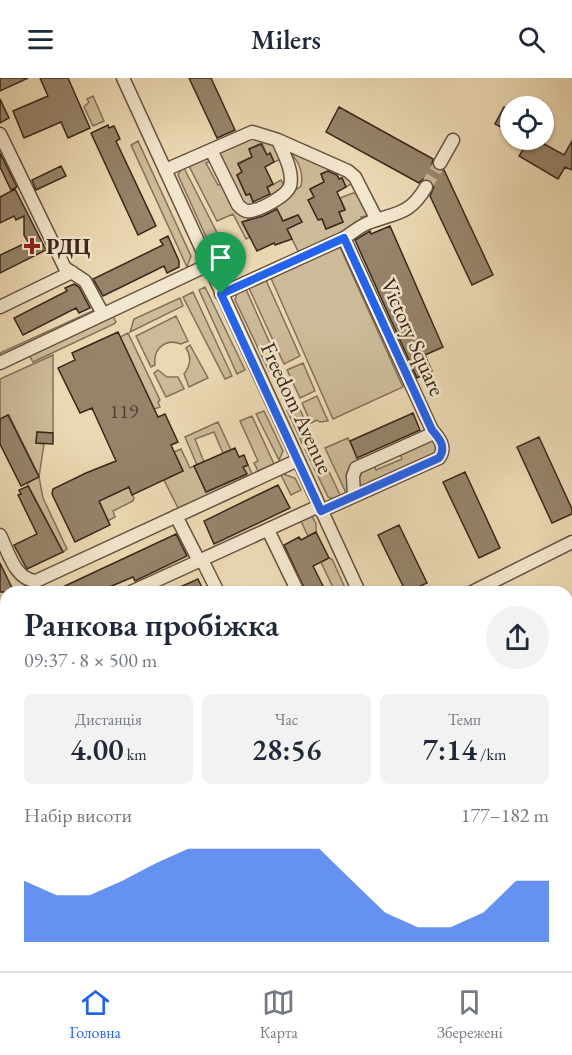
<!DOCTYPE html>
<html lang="uk">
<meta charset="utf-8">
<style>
:root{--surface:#fff;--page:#f2f2f3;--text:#1f2937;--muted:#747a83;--line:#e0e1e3;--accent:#2563eb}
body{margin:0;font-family:"EB Garamond",serif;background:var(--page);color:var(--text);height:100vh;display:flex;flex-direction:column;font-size:22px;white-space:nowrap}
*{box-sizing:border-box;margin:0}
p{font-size:20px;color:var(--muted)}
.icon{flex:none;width:33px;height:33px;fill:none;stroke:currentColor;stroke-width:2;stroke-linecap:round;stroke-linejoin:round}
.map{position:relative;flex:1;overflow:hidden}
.side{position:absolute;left:0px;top:508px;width:573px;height:386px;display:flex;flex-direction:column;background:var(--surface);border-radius:18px 18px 0 0;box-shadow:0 2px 4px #0004}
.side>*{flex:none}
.controls{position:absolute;left:500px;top:18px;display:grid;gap:12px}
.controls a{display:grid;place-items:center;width:54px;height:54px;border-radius:50%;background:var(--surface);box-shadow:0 2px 4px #0004;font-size:30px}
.pin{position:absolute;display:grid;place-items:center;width:51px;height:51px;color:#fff;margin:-62px -26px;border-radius:50% 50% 50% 0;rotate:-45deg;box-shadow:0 0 6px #0007}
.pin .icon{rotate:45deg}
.round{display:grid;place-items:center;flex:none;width:63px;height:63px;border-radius:32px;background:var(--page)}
.overview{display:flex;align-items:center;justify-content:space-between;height:102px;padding:0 24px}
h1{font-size:33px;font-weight:600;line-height:45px}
.stats{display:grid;grid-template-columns:repeat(3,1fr);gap:9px;height:102px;padding:6px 24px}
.stats div{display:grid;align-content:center;border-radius:9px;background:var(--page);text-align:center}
.stats b{font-size:30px;font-weight:600}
.stats small{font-size:16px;font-weight:400}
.stats p{font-size:16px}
.chart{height:168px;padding:12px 24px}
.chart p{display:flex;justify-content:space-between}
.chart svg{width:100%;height:108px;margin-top:6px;fill:var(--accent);opacity:.7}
header{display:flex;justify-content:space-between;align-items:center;height:78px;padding:0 24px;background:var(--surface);font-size:27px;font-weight:600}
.tabs{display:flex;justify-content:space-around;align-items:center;height:84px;border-top:2px solid var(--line);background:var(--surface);font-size:16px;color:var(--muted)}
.tabs a{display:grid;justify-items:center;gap:3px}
.tabs .on{color:var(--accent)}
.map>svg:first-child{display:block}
.green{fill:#cdba98;stroke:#84705a;stroke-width:1.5}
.building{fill:#96836a;stroke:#3a261b;stroke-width:1.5}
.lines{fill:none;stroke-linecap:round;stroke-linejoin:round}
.minor-tunnel{stroke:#c8b494;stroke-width:12;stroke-dasharray:12 6;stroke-linecap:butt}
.minor-casing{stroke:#665241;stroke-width:15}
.minor{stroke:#f2e6cd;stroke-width:12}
.route-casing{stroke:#fff;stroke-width:12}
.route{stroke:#2563eb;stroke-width:8}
.poi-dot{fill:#8f2418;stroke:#f2e6cd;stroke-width:2}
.labels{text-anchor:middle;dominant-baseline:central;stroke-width:5;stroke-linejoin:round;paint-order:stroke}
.number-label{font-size:20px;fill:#513d2f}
.poi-label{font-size:22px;font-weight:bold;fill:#3a261b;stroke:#f2e6cd;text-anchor:start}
.street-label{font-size:22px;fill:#3a261b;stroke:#f2e6cd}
</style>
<header><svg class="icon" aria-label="menu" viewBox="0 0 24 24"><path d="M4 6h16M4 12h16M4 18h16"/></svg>Milers<svg class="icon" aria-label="search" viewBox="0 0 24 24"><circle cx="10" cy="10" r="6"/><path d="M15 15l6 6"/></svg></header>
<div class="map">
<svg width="572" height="893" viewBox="0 0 572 893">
<rect width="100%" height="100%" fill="#ebd8b2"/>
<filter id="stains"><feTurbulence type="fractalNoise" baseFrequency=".00333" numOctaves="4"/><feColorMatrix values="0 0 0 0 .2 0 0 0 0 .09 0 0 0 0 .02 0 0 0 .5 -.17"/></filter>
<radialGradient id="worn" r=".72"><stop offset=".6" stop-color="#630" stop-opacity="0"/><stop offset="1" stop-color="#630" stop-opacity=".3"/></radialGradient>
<path class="green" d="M93 18 104 43 93 48 84 29 89 24 87 21Z
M253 57 272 63 279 77V82L274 84 270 75 267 77 262 65 249 71 252 79 238 85 242 94 237 97 246 117 250 116 254 126 271 119 267 110 281 102 283 106 282 114 250 130 245 129 241 125 216 73Z
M138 63 191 178 187 189 131 67Z
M286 70 334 87 353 105 346 109 342 100 339 101 334 90 321 96 324 104 310 111 314 119 309 122 318 142 322 141 326 151 343 144 339 134 345 131 340 120 353 115 360 117 371 137 361 139 363 143 351 153 299 175 287 151 302 144 298 137 283 143 275 128 243 144 250 159 246 161 233 136 217 143 188 86 209 76 212 82 206 85 218 107 223 105 235 130 275 126 301 108C304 92 298 82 286 70Z
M183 88 234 188 222 194 178 97Z
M339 167 403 309 333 341 270 198Z
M265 200 300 278 284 286 248 208Z
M205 209 245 292 237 296 199 212Z
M245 209 280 288 269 293 235 222 238 212Z
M193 214 232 298 225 301 183 219Z
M180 220 183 228 130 254 134 241Z
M97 231V232L0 278V275Z
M113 238 116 244 114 246 33 284 29 277Z
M176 238 188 263 181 266C166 260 153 270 155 287L151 289 136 258Z
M128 255 160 322 158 324 160 329 154 331 120 259Z
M190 267 208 300 189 309 184 296C191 287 192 279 186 270Z
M53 277V355L37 354 36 365 44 366 39 399 43 420 67 471 63 474 27 405 39 398 9 337 0 341V301Z
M303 285 315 313 300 320 287 292Z
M158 292 167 299H178L184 311 166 319 154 295Z
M317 318 328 343 320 344 317 342 311 345 302 325Z
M298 327 312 358 311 361 302 365 287 332Z
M264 333 283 373 279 382 256 336Z
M252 338 275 388 259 395 254 385 258 383 240 343Z
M218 344 231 372 223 375 214 354 195 361 204 384 197 387 185 359Z
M348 360 360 385 351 415 347 417 325 370Z
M433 360 439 367 436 377 356 413V394L373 385 376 392 402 381 399 373Z
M314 367 317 368 341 419 333 421 328 419 305 371Z
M181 371 190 390 194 388 206 414 246 397 243 389 248 387 253 398 179 432 164 402 183 393 174 374Z
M280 395 295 400 301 412 291 417Z
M129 409 134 420 133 423 113 433 115 439 108 443 99 423Z
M311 436 316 446V454L308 458 300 441Z
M329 480 332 481 347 514H335L321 484Z"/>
<path class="building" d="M0 0H28L0 13Z
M40 0H68L90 50 68 60 61 44 24 60 13 33 48 18Z
M189 0H211L235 52 217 60Z
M0 21 9 40 0 45Z
M339 29 433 81 432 86 435 92H444L493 197 472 207 430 118 434 109 431 102 423 101 419 105 326 54Z
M504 29 510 32V54L495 46Z
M108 47 109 50 114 48 120 61 116 63 156 148 138 157 91 55Z
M529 62H537L564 77 572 63V92L565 89 558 101 519 78Z
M261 66 267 77 270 75 274 84 265 89 273 106 267 109 270 116 253 124 250 116 246 117 237 97 242 94 238 86 252 79 249 71Z
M0 75 17 109 11 112 0 89Z
M61 88 66 98 36 112 32 102Z
M328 93 337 97 339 101 342 100 346 109 337 114 345 132 339 134 343 144 326 151 322 141 318 142 308 122 314 119 310 111 324 104 321 96Z
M15 111 46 172 0 195V177L28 164 24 157V138L16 142 14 138 0 145V119Z
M277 131 283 143 298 137 302 144 287 151 292 161 275 167 274 165 257 173 242 144 263 138Z
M390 148 443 269 425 277 432 293 417 300 355 162 370 153 371 156Z
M168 158 179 183V189L167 195 164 188 103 218 93 201 163 167 160 162Z
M74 206 79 209 90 230 79 235 76 230 23 257 14 240 67 213 65 210Z
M118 254 158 339 165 336 178 364 171 367 183 393 132 417 129 409 99 423 110 447 75 464 52 416 53 411 86 395 116 383 92 330 80 335 58 290 75 282 72 275Z
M413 335 420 352 357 380 350 363Z
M8 337 39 399 21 408 0 366V341Z
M37 354 53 355V366L36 365Z
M539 359 572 431V436L552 445 517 369Z
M235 370 239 379 244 377 248 387 243 389 247 396 206 414 194 388Z
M465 394 500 470 479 480 443 404Z
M278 407 290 430 214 466 204 443Z
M28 408 63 474 27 491 14 467 37 456 18 417 21 416 19 412Z
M399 447 427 505 408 514H406L378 457Z
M316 454 329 480 313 488 326 514H306L284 467 299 459 301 462Z
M176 456 187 478 135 503 133 499 107 510 108 514H52Z
M0 485 14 514H0Z
M198 501 204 514H169Z"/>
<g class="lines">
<path class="minor-tunnel" d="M426 109 440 85"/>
<g class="minor-casing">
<path id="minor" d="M123 0 359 514
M0 56 65 190 85 203 103 236
M211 72 238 127C242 131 245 134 250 133 260 132 287 118 290 108 294 93 283 75 278 62
M440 85 453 62
M165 92 252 54 278 62 348 93 355 99 377 142
M344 160C352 155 360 148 368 145 396 134 409 138 426 109
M221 216 344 160 432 352C439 360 447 369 439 380L321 433
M0 229 72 194
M0 285 208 187
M354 418 353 398 356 390 434 355
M176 438 199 483
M268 452 298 514
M0 457C8 473 15 502 36 503L298 382
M202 482 218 514
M131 514 319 428
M472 514 572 464
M0 575 6 572
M0 676 6 689
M0 778 6 779
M103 888 105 893
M323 888 326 893
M390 888 393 893
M439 888 441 893
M531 888 534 893
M0 892 8 893"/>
</g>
<use href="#minor" class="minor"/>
</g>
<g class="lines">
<g class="route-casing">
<path id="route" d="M344 160 432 352C439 360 447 369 439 380L321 433 221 216Z"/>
</g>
<use href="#route" class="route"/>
</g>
<path class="poi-dot" d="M29 159h6v6h6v6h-6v6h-6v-6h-6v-6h6z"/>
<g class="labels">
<g class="number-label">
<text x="124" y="333">119</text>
</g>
<g class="poi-label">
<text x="46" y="168">РДЦ</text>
</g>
<g class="street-label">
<text transform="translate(413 259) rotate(66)">Victory Square</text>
<text transform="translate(297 330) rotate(65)">Freedom Avenue</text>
</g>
</g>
<rect width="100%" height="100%" filter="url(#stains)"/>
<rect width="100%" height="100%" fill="url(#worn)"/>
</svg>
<div class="controls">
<a><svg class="icon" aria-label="locate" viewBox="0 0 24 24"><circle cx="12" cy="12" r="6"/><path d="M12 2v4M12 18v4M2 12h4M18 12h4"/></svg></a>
</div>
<div class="pin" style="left:221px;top:216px;background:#1e9e55"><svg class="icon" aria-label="arrive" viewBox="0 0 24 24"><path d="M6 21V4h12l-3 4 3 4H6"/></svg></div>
<section class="side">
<div class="overview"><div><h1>Ранкова пробіжка</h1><p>09:37 · 8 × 500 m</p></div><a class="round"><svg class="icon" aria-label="share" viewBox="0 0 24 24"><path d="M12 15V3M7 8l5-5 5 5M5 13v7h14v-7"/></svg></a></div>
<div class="stats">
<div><p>Дистанція</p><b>4.00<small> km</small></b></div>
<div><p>Час</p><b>28:56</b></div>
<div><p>Темп</p><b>7:14<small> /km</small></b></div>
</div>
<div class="chart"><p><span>Набір висоти</span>177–182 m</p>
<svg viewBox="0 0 160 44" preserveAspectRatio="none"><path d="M0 44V19L10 25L20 25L30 19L40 12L50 6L60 6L70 6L80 6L90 6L100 19L110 32L120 38L130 38L140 32L150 19L160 19V44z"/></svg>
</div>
</section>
</div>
<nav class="tabs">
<a class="on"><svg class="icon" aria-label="home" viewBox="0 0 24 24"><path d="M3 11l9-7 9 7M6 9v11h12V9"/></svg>Головна</a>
<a><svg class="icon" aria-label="map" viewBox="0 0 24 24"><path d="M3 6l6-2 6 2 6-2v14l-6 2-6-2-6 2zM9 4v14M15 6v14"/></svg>Карта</a>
<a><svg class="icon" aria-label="saved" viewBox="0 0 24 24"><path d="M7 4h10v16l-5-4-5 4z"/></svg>Збережені</a>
</nav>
